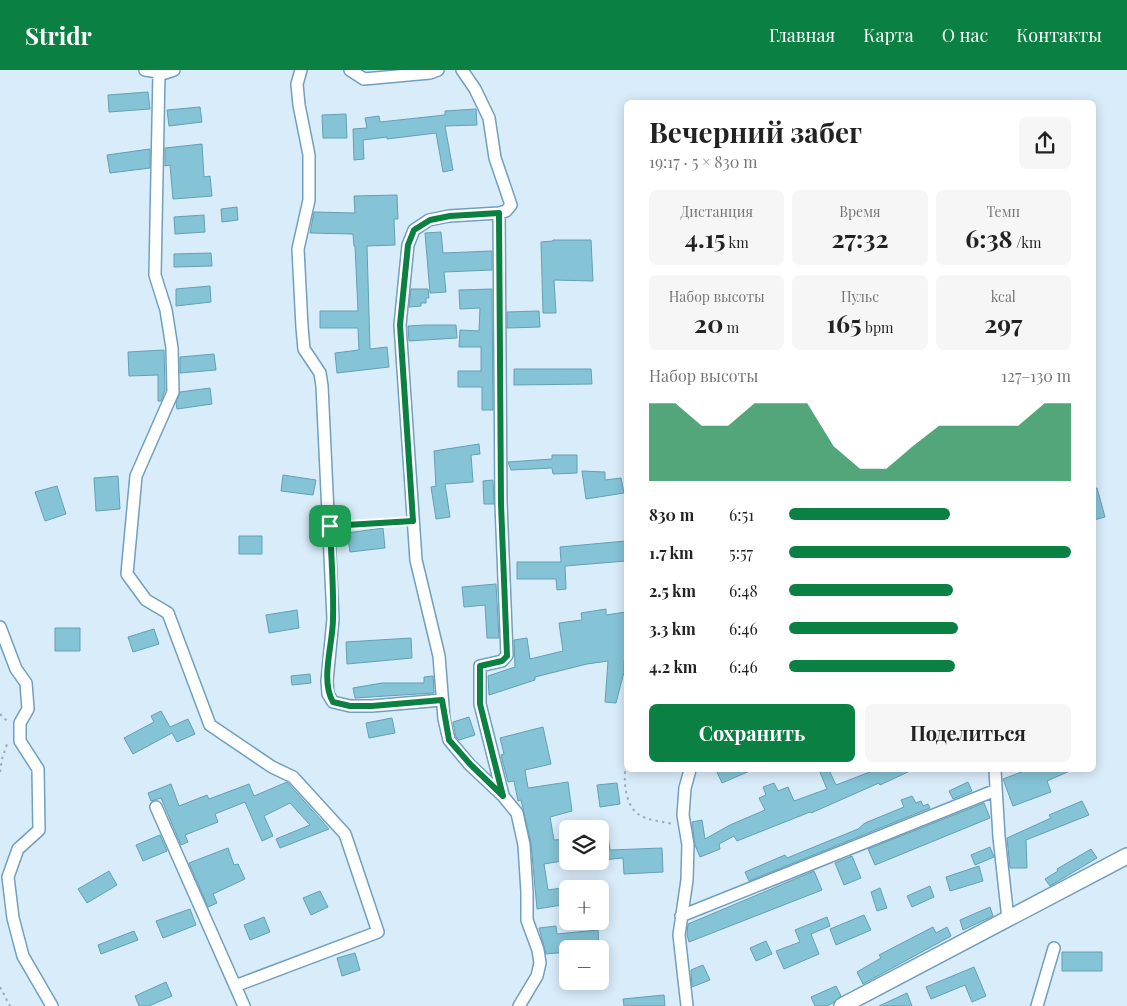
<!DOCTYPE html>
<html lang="ru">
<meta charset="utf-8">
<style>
:root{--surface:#fff;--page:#f6f6f6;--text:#222;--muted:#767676;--accent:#0b8043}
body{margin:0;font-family:"Playfair Display",serif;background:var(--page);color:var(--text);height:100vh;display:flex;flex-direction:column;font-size:19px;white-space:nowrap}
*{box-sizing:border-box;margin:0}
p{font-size:16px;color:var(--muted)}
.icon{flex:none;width:28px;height:28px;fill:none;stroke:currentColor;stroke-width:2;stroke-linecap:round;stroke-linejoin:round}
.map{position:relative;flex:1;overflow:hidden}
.side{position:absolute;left:624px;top:30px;width:472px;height:672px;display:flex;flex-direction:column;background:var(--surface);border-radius:8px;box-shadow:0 2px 12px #0003}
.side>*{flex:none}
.buttons{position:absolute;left:559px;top:750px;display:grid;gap:10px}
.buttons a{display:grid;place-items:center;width:50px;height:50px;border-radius:8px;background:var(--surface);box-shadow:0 2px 12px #0003;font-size:25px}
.pin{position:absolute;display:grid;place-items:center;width:42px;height:42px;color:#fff;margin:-21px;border-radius:10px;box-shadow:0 2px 8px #0006}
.round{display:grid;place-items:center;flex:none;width:52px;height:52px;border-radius:8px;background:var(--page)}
.overview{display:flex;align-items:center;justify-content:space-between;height:85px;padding:0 25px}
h1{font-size:28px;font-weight:700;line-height:38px}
.metrics{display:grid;grid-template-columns:repeat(3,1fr);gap:8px;height:85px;padding:5px 25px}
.metrics div{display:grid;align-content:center;border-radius:8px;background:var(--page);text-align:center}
.metrics b{font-size:25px;font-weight:700}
.metrics small{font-size:14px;font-weight:400}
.metrics p{font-size:14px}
.chart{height:140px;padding:10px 25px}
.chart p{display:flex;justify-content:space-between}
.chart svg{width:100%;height:90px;margin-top:5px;fill:var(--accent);opacity:.7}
.action{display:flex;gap:10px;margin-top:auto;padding:10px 25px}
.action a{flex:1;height:58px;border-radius:8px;background:var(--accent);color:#fff;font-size:20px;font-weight:700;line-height:58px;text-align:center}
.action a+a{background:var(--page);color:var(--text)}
ul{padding:0 25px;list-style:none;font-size:16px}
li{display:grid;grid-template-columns:80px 60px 1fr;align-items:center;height:38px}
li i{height:12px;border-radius:6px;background:var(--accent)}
header{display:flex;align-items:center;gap:30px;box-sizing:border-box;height:70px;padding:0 25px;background:var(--accent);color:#fff}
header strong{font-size:24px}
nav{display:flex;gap:28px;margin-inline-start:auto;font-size:18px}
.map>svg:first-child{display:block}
.building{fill:#85c3d6;stroke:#63a0b3}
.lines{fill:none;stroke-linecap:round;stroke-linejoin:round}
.minor-casing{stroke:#719fbf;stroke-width:14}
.tertiary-casing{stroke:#719fbf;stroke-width:18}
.path{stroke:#98abb9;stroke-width:2;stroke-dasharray:2.5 4;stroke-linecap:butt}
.minor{stroke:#fff;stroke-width:11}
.tertiary{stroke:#fff;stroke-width:15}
.route-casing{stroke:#fff;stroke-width:10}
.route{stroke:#0b8043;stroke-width:6}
</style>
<header>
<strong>Stridr</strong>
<nav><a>Главная</a><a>Карта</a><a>О нас</a><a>Контакты</a></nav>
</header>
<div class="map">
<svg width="1127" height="936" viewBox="0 0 1127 936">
<rect width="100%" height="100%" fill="#d9ecfa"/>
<path class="building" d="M148 22 150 39 109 42 108 25Z
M200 37 202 52 169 56 167 40Z
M476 39 477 55 445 56 453 100 443 102 436 63 387 69V67L363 70 364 89 354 90 353 59 367 58 365 48 379 46 380 52 445 45V41Z
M346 44 347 68H323L322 45Z
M202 74 204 107 210 106 212 126 173 129 170 95 165 96V78Z
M150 79V98L110 103 107 85Z
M397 125 398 149H394L395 175 367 176 370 279 387 277 389 297 337 303 335 283 359 280 358 258H320V241H358L355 176H354L353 164 310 163 314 142 355 143 354 126Z
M237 137 238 150 222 152 221 139Z
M204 145 205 162 175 164 174 147Z
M441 162 443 183 492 181V200L444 202 446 222 430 223 425 163Z
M553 170H591L593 211 554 210 556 243H543L541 172 553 171Z
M211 183 212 196 174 197V184Z
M210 216 211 232 176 236V219Z
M411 219H428L429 228H426V233H421V236L409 237Z
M492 219 493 340H482V317H458V301H481V277H459L460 260 479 261 480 238 460 239 459 220Z
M539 241 540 257 507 258V242Z
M426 255H456L457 268 409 271 408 256Z
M164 280 165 320 161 331H158V305L129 306 128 282Z
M214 284 216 300 180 303V287Z
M514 299H591L592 314 514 315Z
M210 318 212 334 177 339 176 333 180 322Z
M479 374 480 384 471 385 473 412 445 414 450 447 436 449 431 417 436 416 434 381Z
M552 385H577V403L553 404 552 398 511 400 508 392 552 389Z
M582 401 605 402V410L621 408 624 423 586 429Z
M283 405 316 410 313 425 281 421Z
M118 406 120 439 96 441 94 408Z
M493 410 494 434H484L483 411Z
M57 416 66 444 45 451 35 422Z
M1097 418 1105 447 1094 450V419Z
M383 458 385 478 350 482 347 463Z
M239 466H262V484H239Z
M626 471V491L565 496 566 519 557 520 556 509H517V492H561L560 477Z
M496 514 499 568H487L485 535 464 537 462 517Z
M606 539V545L626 542V590H624V602L616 633 605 632 608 591 587 594 535 607V610L489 625 488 606 515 597 514 570 527 568 530 589 563 581 559 553 582 550 581 543Z
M297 540 299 558 269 563 266 545Z
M55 558H80V581H55Z
M154 559 159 574 133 582 128 567Z
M411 568 412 588 347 594 346 572Z
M310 604 311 613 292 615 291 606Z
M433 606 434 623 355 628 353 618 382 613H424V607Z
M161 641 170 657 188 649 195 664 177 672 172 663 133 684 124 668 154 652 151 646Z
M469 647 475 665 459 670 456 667 453 652Z
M392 648 395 663 369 668 366 653Z
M543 657 551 694 525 700 528 718 568 712 572 741 550 747 554 770 568 769V790L544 794 548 820 568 817V834L537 839 531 773 521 730 518 731 514 711 508 712 501 685 504 684 500 668Z
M716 700H752L722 713Z
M819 700H829L836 715 875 700H912L880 715 879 713 811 743 810 742 737 771 734 766 719 774 720 779 700 787 695 775 692 752 702 750 705 769 730 755 765 740 759 728 766 725 763 717 774 713 778 721 788 717 794 731 827 719Z
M1027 700H1072L1047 711 1051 722 1013 736 1003 709Z
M287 712 329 759 280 778 276 769 310 755 290 733 264 746 273 766 262 771 245 732 215 744 218 752 185 765 188 772 181 775 161 728 151 731 148 723 171 714 179 736 207 725 209 729 249 714 254 726Z
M968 712 972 721 953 729 949 721Z
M617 713 620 734 600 737 597 715Z
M912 726 916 733 921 731 923 736 928 734 930 738 749 811 745 802 785 785 787 788 858 759 865 753 904 737 901 730Z
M1082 731 1089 745 1026 770 1027 798H1010L1007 768 1051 748 1049 745Z
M984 733 990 748 875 795 868 779Z
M160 765 167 781 143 791 136 775Z
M608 765 610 780 662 778 663 802 624 804 623 788 602 790 600 766Z
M990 777 994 787 975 795 971 785Z
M228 778 234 795 238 794 245 809 213 824 217 833 208 837 189 793Z
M1091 779 1097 788 1050 816 1045 809 1058 801 1057 799Z
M852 786 861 808 844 815 835 793Z
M979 796 983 811 950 821 946 807Z
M109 801 117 815 87 833 78 819Z
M814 801 822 820 689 872 687 865 688 854Z
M930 816 934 827 912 837 907 826Z
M880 818 887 838 877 841 871 822Z
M320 821 328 837 311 845 303 828Z
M990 837 993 846 963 860 960 850Z
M190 839 196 855 163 868 156 851Z
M864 845 871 860 836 875 830 859Z
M264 847 270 862 250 870 244 855Z
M827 847 830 856 811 864 819 884 784 899 776 881 800 872 795 860Z
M556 856 557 864 598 860 599 879H568V882L546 884 539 858Z
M933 857 936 863 947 857 951 866 863 914 857 902 881 888 879 885Z
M134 861 138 870 101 884 98 875Z
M766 871 772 884 756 891 750 878Z
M1062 882H1102V901H1062Z
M355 883 360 900 342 906 337 888Z
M703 895 710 910 692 917 691 900Z
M974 897 986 926 972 932 965 915 931 929 926 917Z
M166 912 172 926 149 936H139L135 926Z
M836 916 841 926 833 933 827 936H815L811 927Z
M907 923 912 936H879Z
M664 925 665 936H624L623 929Z"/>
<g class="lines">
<g class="minor-casing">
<path id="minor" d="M145 0 165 3 174 0
M301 0 297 14 299 35 309 85V130L298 179 302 257 304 279 320 303 322 316 333 549 327 611 328 624 333 632 350 636H372L442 630
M350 0 364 9 430 3 438 0
M462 0 475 19 489 48 495 88 511 135 506 141 499 143 501 434 507 585 502 591 480 596V634L503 725
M159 2 155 205 166 240 172 278 173 322 136 406 127 504 146 530 168 543 210 655 272 697 293 707 345 764 378 862 235 916
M499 143 449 146 429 150 414 160 408 175 400 255 416 490 439 586 444 649 449 670 470 695 503 726 517 743 524 775 527 822V850L538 880 540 893 537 906 519 936
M0 557 16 599 26 613 28 639 20 653V671L38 699 39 760 18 779 8 807 13 848 23 886 52 936
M995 700 999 767 1008 849
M156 737 244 936
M681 846 996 720
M687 936 679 865 687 810 688 775 683 745 685 718 690 700
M1037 936 1054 878"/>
</g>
<g class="tertiary-casing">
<path id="tertiary" d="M842 936 1127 786"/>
</g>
<path class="path" d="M340 456 403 452
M0 644 9 653
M626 695C623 709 625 735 638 744 647 751 662 751 673 754
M0 702 2 689 8 671
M0 917 10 936"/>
<use href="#minor" class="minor"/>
<use href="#tertiary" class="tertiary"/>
</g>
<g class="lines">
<g class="route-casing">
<path id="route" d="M499 143 501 434 507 586 502 591 480 596V634L503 726 470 694 449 670 442 630 372 636H350L333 632C320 610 333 574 333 549 334 518 331 487 330 456L413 451 400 255 408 175 414 160 430 150 450 146Z"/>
</g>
<use href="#route" class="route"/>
</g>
</svg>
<div class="buttons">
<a><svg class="icon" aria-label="layers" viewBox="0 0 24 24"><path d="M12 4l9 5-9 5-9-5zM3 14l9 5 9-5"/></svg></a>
<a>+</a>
<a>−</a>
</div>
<div class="pin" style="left:330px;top:456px;background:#1e9e55"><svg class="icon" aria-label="arrive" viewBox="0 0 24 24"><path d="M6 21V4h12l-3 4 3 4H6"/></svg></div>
<section class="side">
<div class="overview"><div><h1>Вечерний забег</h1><p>19:17 · 5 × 830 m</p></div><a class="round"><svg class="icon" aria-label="share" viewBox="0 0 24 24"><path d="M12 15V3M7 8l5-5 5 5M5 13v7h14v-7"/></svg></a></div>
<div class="metrics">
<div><p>Дистанция</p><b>4.15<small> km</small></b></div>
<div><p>Время</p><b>27:32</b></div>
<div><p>Темп</p><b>6:38<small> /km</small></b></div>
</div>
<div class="metrics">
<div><p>Набор высоты</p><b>20<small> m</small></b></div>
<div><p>Пульс</p><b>165<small> bpm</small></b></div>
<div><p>kcal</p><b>297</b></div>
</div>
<div class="chart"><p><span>Набор высоты</span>127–130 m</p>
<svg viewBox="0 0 160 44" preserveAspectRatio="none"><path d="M0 44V6L10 6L20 17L30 17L40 6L50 6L60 6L70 27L80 38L90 38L100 27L110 17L120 17L130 17L140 17L150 6L160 6V44z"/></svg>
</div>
<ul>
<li><b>830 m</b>6:51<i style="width:57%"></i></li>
<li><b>1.7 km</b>5:57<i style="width:100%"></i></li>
<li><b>2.5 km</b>6:48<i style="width:58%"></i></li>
<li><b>3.3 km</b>6:46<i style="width:60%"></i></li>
<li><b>4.2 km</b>6:46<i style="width:59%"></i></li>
</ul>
<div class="action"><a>Сохранить</a><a>Поделиться</a></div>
</section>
</div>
